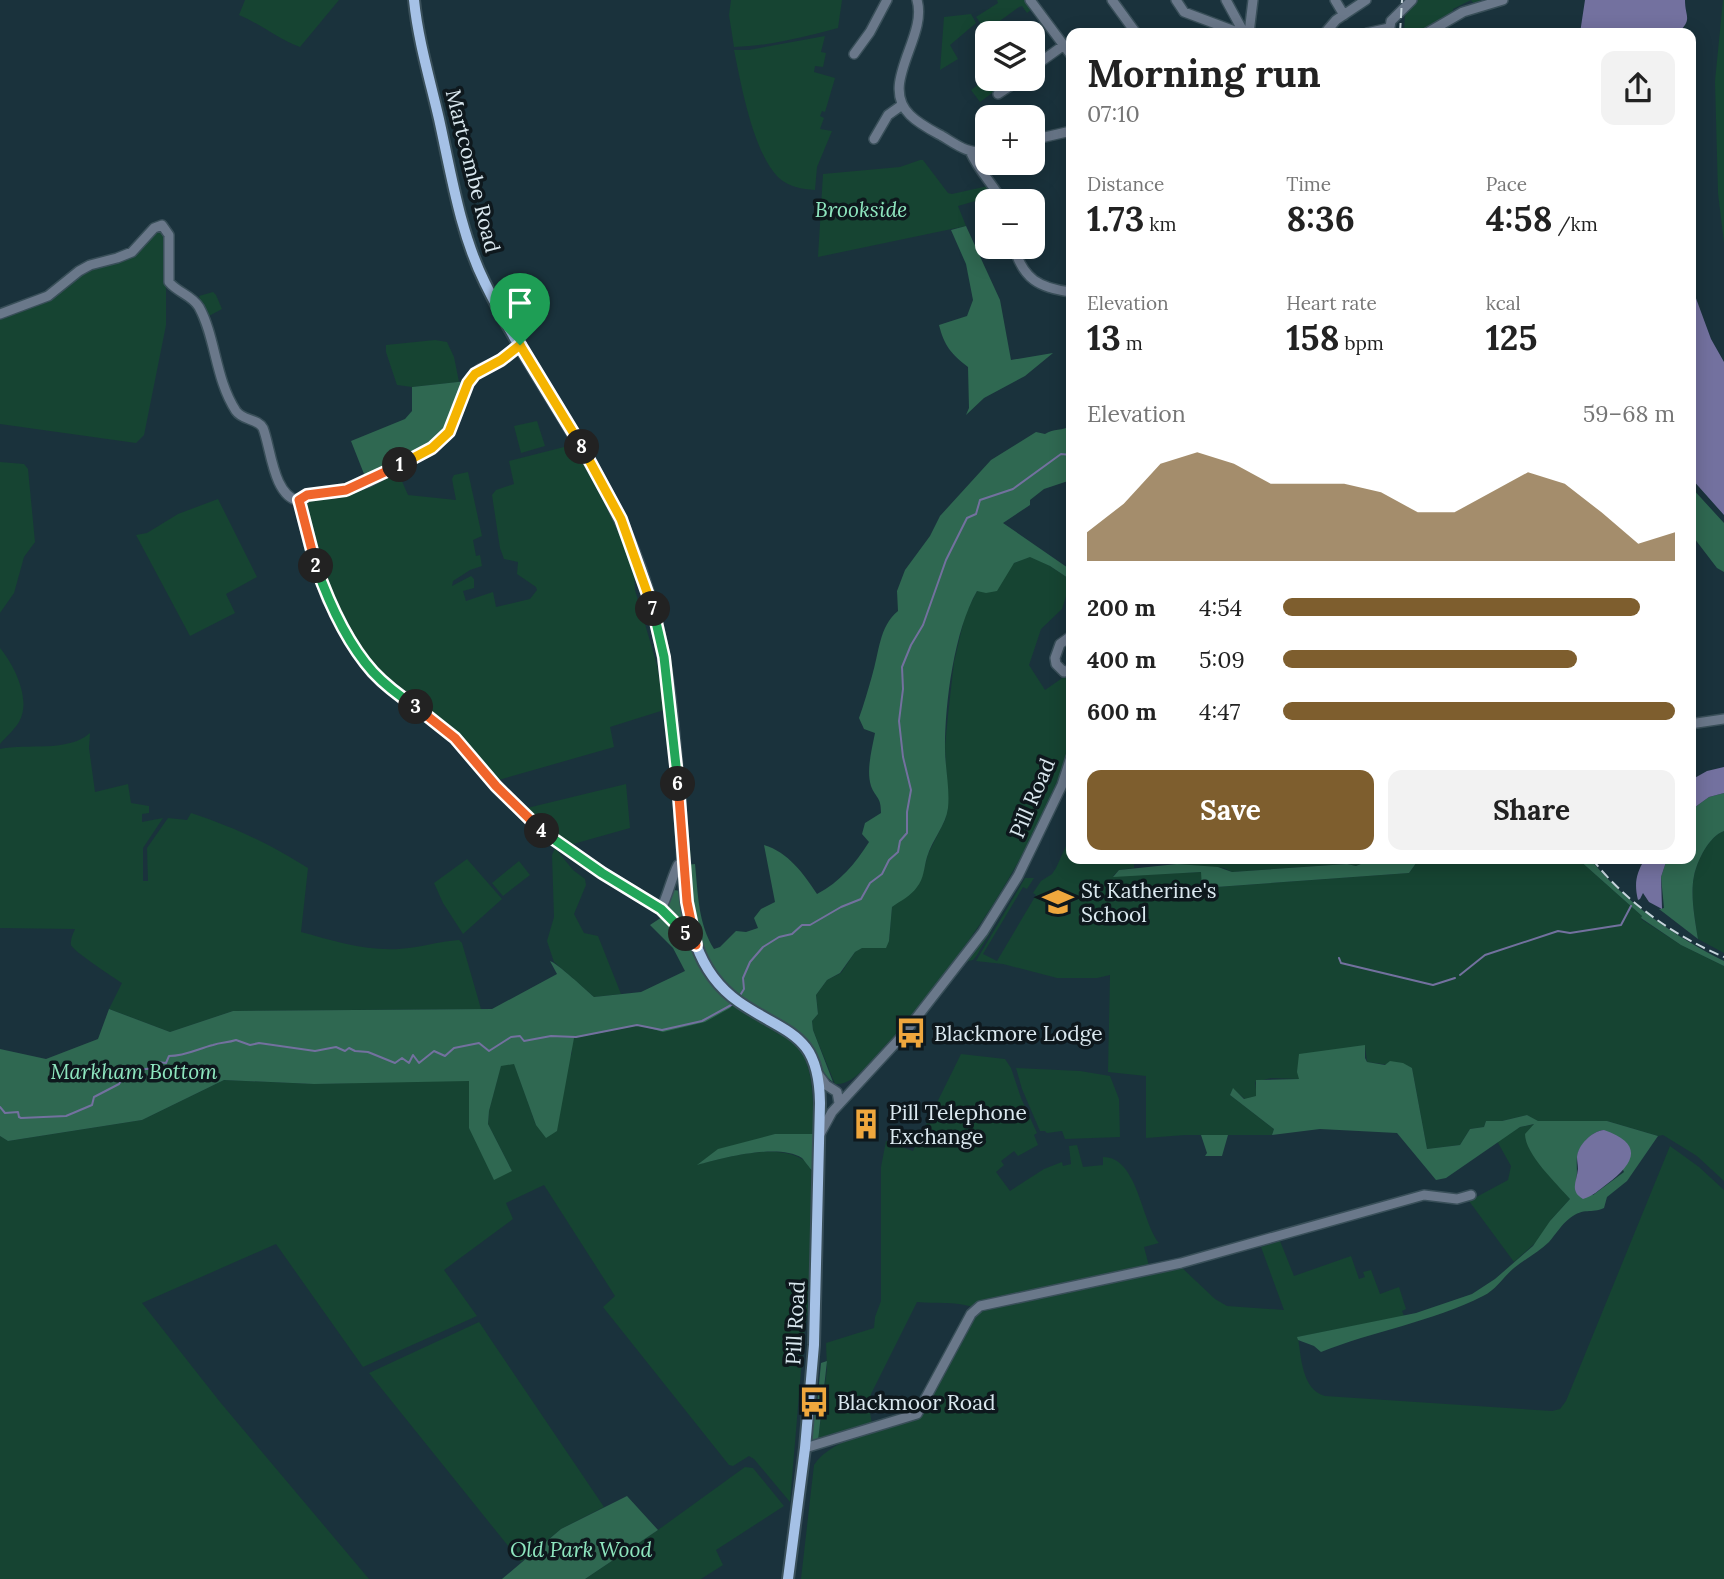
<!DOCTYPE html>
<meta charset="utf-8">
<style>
:root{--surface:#fff;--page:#f2f2f2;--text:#222;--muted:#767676;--accent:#7e5e2e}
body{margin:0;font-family:Lora,serif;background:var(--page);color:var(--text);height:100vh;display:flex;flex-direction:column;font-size:26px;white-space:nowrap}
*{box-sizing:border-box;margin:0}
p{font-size:23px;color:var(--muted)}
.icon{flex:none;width:38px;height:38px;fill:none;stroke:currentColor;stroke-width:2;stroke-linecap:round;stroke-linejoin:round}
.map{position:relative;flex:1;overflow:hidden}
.details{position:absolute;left:1066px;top:28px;width:630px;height:836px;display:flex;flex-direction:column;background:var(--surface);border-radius:14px;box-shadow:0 4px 18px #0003}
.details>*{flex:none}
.tools{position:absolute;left:975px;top:21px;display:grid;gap:14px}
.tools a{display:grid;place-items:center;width:70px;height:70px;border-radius:14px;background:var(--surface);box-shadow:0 4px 18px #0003;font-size:35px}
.pin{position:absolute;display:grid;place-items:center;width:60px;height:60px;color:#fff;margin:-72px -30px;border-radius:50% 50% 50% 0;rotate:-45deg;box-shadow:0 0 7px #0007}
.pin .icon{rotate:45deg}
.km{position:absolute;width:35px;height:35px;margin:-18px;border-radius:50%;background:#222;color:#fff;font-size:19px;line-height:35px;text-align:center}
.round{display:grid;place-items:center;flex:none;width:74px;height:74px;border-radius:14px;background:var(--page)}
.headline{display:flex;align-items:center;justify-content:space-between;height:119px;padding:0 21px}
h1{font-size:38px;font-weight:700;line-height:52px}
.metrics{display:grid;grid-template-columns:repeat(3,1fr);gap:10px;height:119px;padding:7px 21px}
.metrics div{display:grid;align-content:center}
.metrics b{font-size:35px;font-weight:700}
.metrics small{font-size:19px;font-weight:400}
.metrics p{font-size:19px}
.chart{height:196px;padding:14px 21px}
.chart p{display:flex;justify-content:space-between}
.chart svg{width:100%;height:126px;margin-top:7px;fill:var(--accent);opacity:.7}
.button{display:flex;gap:14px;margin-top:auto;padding:14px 21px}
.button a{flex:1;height:80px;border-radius:14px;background:var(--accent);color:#fff;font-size:28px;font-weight:700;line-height:80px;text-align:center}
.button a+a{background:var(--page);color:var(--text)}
ul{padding:0 21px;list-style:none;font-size:23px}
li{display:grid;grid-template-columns:112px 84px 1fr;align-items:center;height:52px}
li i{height:18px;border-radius:9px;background:var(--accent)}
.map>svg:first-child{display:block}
.green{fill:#164432}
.forest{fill:#2f6851;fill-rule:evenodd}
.water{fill:#73719f}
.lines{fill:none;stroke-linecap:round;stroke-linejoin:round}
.stream{stroke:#73719f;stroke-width:2}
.minor-casing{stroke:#394f59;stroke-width:12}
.major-casing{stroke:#394f59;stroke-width:14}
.minor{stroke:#6a788a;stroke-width:9}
.major{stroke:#a5c1e6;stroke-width:10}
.rail{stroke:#c5d4db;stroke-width:2;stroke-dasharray:10 5;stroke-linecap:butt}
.split-1-casing{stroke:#fff;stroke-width:14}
.split-2-casing{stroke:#fff;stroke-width:14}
.split-3-casing{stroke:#fff;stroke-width:14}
.split-4-casing{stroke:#fff;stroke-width:14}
.split-5-casing{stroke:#fff;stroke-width:14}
.split-6-casing{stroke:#fff;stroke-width:14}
.split-7-casing{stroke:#fff;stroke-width:14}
.split-8-casing{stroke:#fff;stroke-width:14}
.split-9-casing{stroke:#fff;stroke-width:14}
.split-1{stroke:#f5b400;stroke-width:9}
.split-2{stroke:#f0652b;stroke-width:9}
.split-3{stroke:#22a559;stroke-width:9}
.split-4{stroke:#f0652b;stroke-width:9}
.split-5{stroke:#22a559;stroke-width:9}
.split-6{stroke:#f0652b;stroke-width:9}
.split-7{stroke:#22a559;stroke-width:9}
.split-8{stroke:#f5b400;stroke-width:9}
.split-9{stroke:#f5b400;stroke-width:9}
.labels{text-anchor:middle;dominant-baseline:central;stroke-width:7;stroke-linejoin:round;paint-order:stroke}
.street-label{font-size:21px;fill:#dae8ef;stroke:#0e181d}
.park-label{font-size:21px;font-style:italic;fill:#8ee6bf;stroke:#0e181d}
.poi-label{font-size:21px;fill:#dae8ef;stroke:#0e181d;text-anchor:start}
</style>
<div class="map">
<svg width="1724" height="1579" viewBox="0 0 1724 1579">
<rect width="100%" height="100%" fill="#1a323c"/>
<path class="green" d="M245 0H339L300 47C278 39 261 24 239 15Z
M731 0H842L838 28C804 37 769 46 734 47L729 15Z
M997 0H1026L1032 9 1027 13 1022 6 1019 7 990 28 985 29 976 17 998 3Z
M1417 0H1480L1481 2 1475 5 1471 0 1453 9V13L1419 33H1404L1405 14Z
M1723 0H1724V243L1718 193 1715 81Z
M971 14 976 23 950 45 958 59 940 70 944 17Z
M825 36 821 52 826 53 823 67 815 66 814 72 835 78 825 112 822 111 820 116 824 118 820 129 832 131 817 167 815 190C802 189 789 187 779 178 753 153 741 84 734 50H749Z
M987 78 994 79 1000 87 980 102 971 90Z
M920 160H923L948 193 952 194 988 186 993 196 958 206 966 226 818 257 823 174 900 167Z
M160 228 166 234V325L144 435 136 443 0 424V316L56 293 69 287 82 273 94 266 120 261Z
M213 292 216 295 222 309 205 318 199 296Z
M435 340 447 342 454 357 459 382 412 387 397 385 386 352V345Z
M537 421 545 446 521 453 514 426Z
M568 446 577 447 599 488 630 556 634 570 635 590 657 665 664 710 610 727 614 747 495 781 374 671 329 599 308 527 305 507 311 497 346 494 397 470 408 495 456 500 452 479 454 475 468 472 482 536 473 540 476 556 480 555 482 566 470 570 453 581 452 586 471 576 474 579V588L463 591 466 601 493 592 496 607 530 599 537 590 536 587 517 574 518 562 504 559 500 548 492 495 496 490 514 484 509 461Z
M0 462 24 464 28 469 35 542 24 557 14 593 0 613Z
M218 499 257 577 226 594 235 613 190 636 136 535 147 533 178 514Z
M1030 556 1050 566 1071 580 1062 609 1041 629 1029 665 1045 690 1071 672C1071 694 1075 720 1071 742 1066 766 1053 790 1043 812 1003 901 954 963 893 1038 875 1053 857 1086 835 1084L813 1030 812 1021 818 1014 816 995 827 980 841 973 855 952 862 947 889 941 892 907 922 876 928 854 945 820 948 806 945 746 948 715 954 662 965 615 977 591 1014 563Z
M0 648C14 665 32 700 19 722 14 730 6 737 0 744Z
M669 657 671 658 673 669 691 858 686 859Z
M90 733 89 748 95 792 128 784 131 803 149 806V813L142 814V822L163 818 143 848V881H148L147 848 168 818 187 820 191 813C236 828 268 843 308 868L301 932C334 941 365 951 399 949 420 948 439 941 459 940L462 943 481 1009 233 1011 170 1032 109 1009 122 983C113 977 73 951 71 945 70 940 73 934 75 929L0 928V749C28 743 67 753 90 733Z
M626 784 630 828 566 846 523 809Z
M1724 831V953L1698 939C1695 920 1690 895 1694 876 1697 861 1709 836 1724 831Z
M1071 835V859H1373L1356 866 1347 864 1232 872 1224 868 1172 864 1166 860 1134 861V868L1119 870 1113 876 1202 872 1203 888 1409 873 1419 859H1578L1642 916 1641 919 1681 945 1724 966V1181L1697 1156 1663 1135 1658 1136 1607 1121H1537L1527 1115 1502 1121H1486L1484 1127 1470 1129 1460 1145 1427 1149 1412 1068 1367 1062 1365 1046 1327 1051 1299 1079 1271 1078 1255 1082 1257 1096 1245 1099 1233 1089 1230 1095 1274 1129 1272 1135H1185L1146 1138V1076L1108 1072 1110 975 1097 978H1057L1003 964 976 961 1025 878H1034L1027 889 1023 887 983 954 997 961 1036 895 1033 893 1041 881 1052 874 1056 868Z
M555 848 573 870 585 879 586 885 574 914 584 933 598 936 621 994 594 997 554 962 547 941 554 917 552 855Z
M467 859 502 899 463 934 443 903 434 883Z
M519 861 530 875 503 896 492 883Z
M1022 878 977 955 973 960 965 962 1019 879Z
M733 1004 747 1014 777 1029 776 1033C816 1038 814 1105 813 1134H775L700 1164C725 1157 778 1143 802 1159 806 1161 809 1168 813 1171L809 1305 804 1335 790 1502 754 1459 749 1456 733 1466 729 1465 603 1307 615 1296 544 1185 506 1203 513 1219 444 1270 477 1316 363 1367 276 1244 142 1303 220 1402 369 1579H0V1136L8 1141 142 1120 224 1080 314 1084 469 1080V1128L512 1171 488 1124 489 1111 501 1065 514 1063 536 1125 572 1053 571 1046 574 1038 639 1025 663 1030Z
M961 1054 1005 1059 1011 1068 1021 1098 1037 1133 1034 1135 1038 1145 1018 1156 1014 1151 1001 1161 1004 1165 996 1172 1010 1191 1044 1169 1062 1162 1063 1166 1071 1164 1069 1146 1077 1145 1083 1167 1103 1165V1157C1138 1157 1141 1221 1159 1243L1144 1247 1149 1266 1085 1278 983 1301 973 1307C954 1301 937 1304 917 1302L871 1394 869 1407 872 1424 818 1441 827 1369 826 1343 874 1328 875 1317 881 1301V1167L886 1141 913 1151Z
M1016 1068 1080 1071 1110 1076 1119 1099 1120 1137 1065 1139 1062 1131 1047 1133 1045 1131H1040L1022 1089Z
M1535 1124 1540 1165 1570 1199 1550 1221 1541 1238 1514 1262 1469 1201 1508 1180 1511 1166 1497 1141 1520 1127Z
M1670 1146 1699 1167 1724 1190V1579H801L814 1465C832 1437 887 1428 918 1419L978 1310 1180 1266 1215 1299 1227 1306 1284 1310 1261 1247 1280 1241 1294 1276 1351 1256 1359 1279 1365 1277 1363 1272 1371 1270 1380 1294 1399 1287 1406 1309 1402 1311 1404 1316 1298 1337C1301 1357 1302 1390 1325 1396L1552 1411 1560 1409 1566 1401Z
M479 1322 604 1507 561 1529 521 1562 369 1373Z
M745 1467 753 1468 784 1506 716 1550 723 1565 701 1579H585L658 1530Z"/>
<path class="forest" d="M966 226 1000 300 1011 360 1053 353 1025 376 984 398 966 415 969 408 968 367C951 354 944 345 939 325L967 316 973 300 966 264 951 230Z
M467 381 447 430 431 446 366 479 351 441 405 419 412 411V387Z
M1071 426V480L1044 489 1030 500V505L1003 523 1071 570V580L1050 566 1030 557 1014 563 997 591 986 593 977 591C954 631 945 703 945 748 945 767 950 789 948 808 946 825 932 840 927 857 924 867 924 879 917 887 911 896 900 901 892 907L889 941 886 948H862L855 952 840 973 827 980 816 995 818 1014 812 1021 813 1030 833 1082C819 1072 814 1046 797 1031 782 1018 763 1011 746 1001 718 982 700 950 691 918 687 902 688 882 686 865L695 864C698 893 698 924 714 949L720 947 736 931 746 932 758 928 754 918 761 909 775 902 764 845C788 852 804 874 817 894 840 882 855 864 869 842L862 834 865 823 881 813C881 796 876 799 871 786 866 770 872 749 875 733L864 729 859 718C864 704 868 690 872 676 879 654 879 626 898 611L897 591 905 570 930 536 940 516 991 460 1036 432 1045 434C1054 428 1062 431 1071 426Z
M1691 487 1724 523V572L1717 568 1691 534Z
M1724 793V831C1709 836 1697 861 1694 876 1690 895 1695 920 1698 939L1659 909 1664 908 1661 877 1667 859H1690L1691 810 1709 797Z
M1373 859H1419L1409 873 1202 888 1201 872 1113 877 1119 870 1177 864 1218 867 1232 872 1347 864 1356 866Z
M1578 859H1590C1626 903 1674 936 1724 961V966L1681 945 1641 918 1642 916Z
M674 890 681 891 690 937 665 911Z
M665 915C688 945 709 976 733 1004L730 1008 705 1022 663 1032 639 1025 574 1038 557 1131 546 1138 536 1125 514 1064 501 1066 489 1111 488 1124 512 1171 494 1180 469 1128V1081L314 1084 224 1080 142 1120 8 1141 0 1136V1049L46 1059 98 1039 109 1009 170 1032 233 1011 492 1009 557 974 550 961C557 963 586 990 594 997L641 992 685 971 673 948 650 925Z
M1365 1045V1058L1367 1062 1385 1065 1390 1061 1403 1063 1412 1068 1427 1149 1460 1145 1470 1129 1484 1127 1486 1121H1502L1527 1115 1538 1121H1607L1658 1136 1627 1181 1607 1197 1604 1208C1591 1214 1584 1207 1570 1218 1561 1225 1556 1234 1549 1242 1539 1252 1525 1259 1514 1268 1503 1277 1496 1290 1483 1296 1432 1322 1373 1331 1321 1352L1314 1346 1298 1340 1297 1337 1416 1313 1472 1294 1495 1279 1533 1246 1550 1221 1570 1199C1557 1184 1525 1154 1525 1134L1534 1124 1520 1127 1446 1178 1436 1180 1397 1133 1320 1129 1272 1135 1274 1129 1230 1095 1233 1088 1244 1099 1256 1096V1080L1299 1079 1297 1072 1299 1054ZM1604 1130 1624 1172 1593 1195 1576 1180C1578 1172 1576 1166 1577 1157 1579 1145 1592 1131 1604 1130Z
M775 1134H813V1171C809 1168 805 1161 802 1158 778 1143 723 1158 697 1165L718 1149Z
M1201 1135H1228L1222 1156H1205L1207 1153Z
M827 1361 818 1441 812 1443V1425L817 1405 821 1363Z
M627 1496 658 1530 585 1579H502L561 1529Z"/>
<path class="water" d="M1585 0H1685C1685 17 1693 19 1678 33H1580Z
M1690 282 1711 339 1724 362V515L1691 478Z
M1724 767V793L1709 797 1691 810V791L1694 793 1691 789V780L1707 771Z
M1645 859H1667L1661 877 1662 909 1649 902 1643 893 1640 899 1638 900C1634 884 1636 873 1645 859Z
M1604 1130C1644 1144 1635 1163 1607 1184 1599 1190 1593 1196 1583 1199 1569 1191 1577 1181 1578 1169 1578 1165 1577 1161 1577 1157 1578 1145 1592 1131 1604 1130Z"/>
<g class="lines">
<path class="stream" d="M1339 958 1341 963 1433 985 1455 978
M1460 975 1485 955 1558 931 1570 933 1621 925 1631 906
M739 997 744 989 743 978 750 962 763 947 779 937 792 934 802 925H810L841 907 861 899 870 883 882 874 889 860 898 852 900 841 907 833V812L911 790 903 757 899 721 903 689 902 667 911 645 923 625 946 560 967 518 976 514 980 500 1013 489 1061 454 1071 455
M0 1107 5 1113 18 1112 19 1117 21 1118 66 1116 92 1105 94 1097 119 1084 123 1078H131C136 1070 144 1068 153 1069L157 1062 166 1063 169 1056C186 1056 197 1049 213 1045 221 1042 227 1043 236 1040L250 1045 259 1043 315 1051 336 1047 345 1051 349 1048 355 1051 368 1052 395 1063 402 1058 409 1063 413 1055 419 1063 434 1051 445 1056 454 1048 479 1043 489 1051 511 1037 520 1036 524 1041 551 1036 576 1037 637 1025 662 1030 702 1021 733 1004"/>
<g class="minor-casing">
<path id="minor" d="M917 0C928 37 878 84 910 115 919 124 931 130 942 136 957 145 969 155 987 151
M1030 0 1071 55
M1112 0 1136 33
M1176 0 1184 12 1240 33
M1226 0 1244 33
M1335 0 1344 15
M1249 33 1253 0
M1325 33 1336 20 1366 0
M1367 33 1389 28
M1389 33 1391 21 1412 0
M1427 33 1463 12 1503 0
M854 54 870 32 887 0
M1032 68 1064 45
M998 94 1021 79
M874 139 888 115 902 105
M1032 140 1071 131
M971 153C979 171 993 184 1002 201
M1014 247C1023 279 1039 288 1071 292
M0 314 48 296 79 271 90 265 117 258 132 252 154 228 162 225 169 235V282C178 293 192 295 199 307 216 338 215 379 236 411 243 421 257 418 263 428 271 448 273 496 299 501
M299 501 309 544 327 599 359 654 373 673 455 738 496 786 534 824 554 841 661 909 696 945
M299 501 307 495 333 493 368 482 432 448 449 432 471 377 480 369 501 360 520 345
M1071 636 1060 644 1055 658 1056 664 1064 672 1071 669
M1690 724 1724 719
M661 909C668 895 671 879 678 865L684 863
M818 1074 826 1085 837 1092 839 1103
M820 1134 832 1112 903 1035 983 932 1018 876 1036 839 1062 785 1071 757
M805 1448 917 1414 971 1314 980 1306 1181 1263 1424 1195 1457 1199 1471 1195"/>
</g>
<g class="major-casing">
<path id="major" d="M414 0C418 40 430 80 439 119 451 173 460 233 485 283 536 387 613 476 647 589 671 665 675 745 681 824 684 863 682 906 696 944 704 967 719 988 739 1002 787 1035 819 1032 820 1103L814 1345 805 1448 788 1579"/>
</g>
<use href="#minor" class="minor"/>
<use href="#major" class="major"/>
<path class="rail" d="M1400 33 1402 0
M1592 859C1626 902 1674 936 1724 957"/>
</g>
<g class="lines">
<g class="split-1-casing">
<path id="split-1" d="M400 465 432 448 449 432 468 383 475 374 501 360 520 345"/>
</g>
<g class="split-2-casing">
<path id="split-2" d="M316 566 299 500 307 495 346 490 400 465"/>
</g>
<g class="split-3-casing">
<path id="split-3" d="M316 566C329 603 347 643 373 672 386 686 401 697 416 707"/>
</g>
<g class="split-4-casing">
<path id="split-4" d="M416 707 455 738 496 786 542 831"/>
</g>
<g class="split-5-casing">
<path id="split-5" d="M542 831 602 873 661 909 686 934"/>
</g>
<g class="split-6-casing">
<path id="split-6" d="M678 784 687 902 696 945 686 934"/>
</g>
<g class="split-7-casing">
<path id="split-7" d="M653 609 664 657 678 784"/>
</g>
<g class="split-8-casing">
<path id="split-8" d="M582 447 621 519 653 609"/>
</g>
<g class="split-9-casing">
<path id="split-9" d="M520 345 582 447"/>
</g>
<use href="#split-1" class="split-1"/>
<use href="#split-2" class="split-2"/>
<use href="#split-3" class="split-3"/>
<use href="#split-4" class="split-4"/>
<use href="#split-5" class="split-5"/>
<use href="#split-6" class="split-6"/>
<use href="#split-7" class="split-7"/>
<use href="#split-8" class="split-8"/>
<use href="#split-9" class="split-9"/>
</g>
<defs>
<g id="school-bare" transform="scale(2.415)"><path d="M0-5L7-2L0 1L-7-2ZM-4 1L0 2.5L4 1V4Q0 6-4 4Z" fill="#efa73d" stroke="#0e181d" stroke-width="2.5" paint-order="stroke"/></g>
<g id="bus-bare" transform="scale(2.415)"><path d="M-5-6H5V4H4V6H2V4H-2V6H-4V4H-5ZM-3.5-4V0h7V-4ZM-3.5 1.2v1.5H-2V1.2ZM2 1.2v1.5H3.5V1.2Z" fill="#efa73d" stroke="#0e181d" stroke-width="2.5" paint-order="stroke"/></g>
<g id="building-bare" transform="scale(2.415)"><path d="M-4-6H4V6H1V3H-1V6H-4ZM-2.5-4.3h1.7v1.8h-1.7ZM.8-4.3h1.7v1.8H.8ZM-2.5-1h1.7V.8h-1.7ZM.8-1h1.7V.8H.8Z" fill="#efa73d" stroke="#0e181d" stroke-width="2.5" paint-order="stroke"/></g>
</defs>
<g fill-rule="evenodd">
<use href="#school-bare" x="1058" y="902"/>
<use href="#bus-bare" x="911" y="1033"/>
<use href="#building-bare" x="866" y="1124"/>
<use href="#bus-bare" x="814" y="1402"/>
</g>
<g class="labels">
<g class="street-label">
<text transform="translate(473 171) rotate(76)">Martcombe Road</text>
<text transform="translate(1032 798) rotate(-67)">Pill Road</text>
<text transform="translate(795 1323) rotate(-87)">Pill Road</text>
</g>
<g class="park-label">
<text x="861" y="209">Brookside</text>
<text x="134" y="1071">Markham Bottom</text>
<text x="581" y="1549">Old Park Wood</text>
</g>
<g class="poi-label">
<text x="1081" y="890">St Katherine's<tspan x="1081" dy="24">School</tspan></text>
<text x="934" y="1033">Blackmore Lodge</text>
<text x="889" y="1112">Pill Telephone<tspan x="889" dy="24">Exchange</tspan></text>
<text x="837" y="1402">Blackmoor Road</text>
</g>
</g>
</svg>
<div class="tools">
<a><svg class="icon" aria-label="layers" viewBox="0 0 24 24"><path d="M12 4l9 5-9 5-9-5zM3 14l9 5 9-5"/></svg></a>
<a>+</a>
<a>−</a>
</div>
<div class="pin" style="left:520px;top:345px;background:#1e9e55"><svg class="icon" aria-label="arrive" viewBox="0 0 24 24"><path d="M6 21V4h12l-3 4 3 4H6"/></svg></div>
<b class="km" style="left:400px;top:465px">1</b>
<b class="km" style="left:316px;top:566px">2</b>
<b class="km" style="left:416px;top:707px">3</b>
<b class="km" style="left:542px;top:831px">4</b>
<b class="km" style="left:686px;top:934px">5</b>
<b class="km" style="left:678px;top:784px">6</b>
<b class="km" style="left:653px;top:609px">7</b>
<b class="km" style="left:582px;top:447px">8</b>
<section class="details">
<div class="headline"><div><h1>Morning run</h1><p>07:10</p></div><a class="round"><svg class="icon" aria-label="share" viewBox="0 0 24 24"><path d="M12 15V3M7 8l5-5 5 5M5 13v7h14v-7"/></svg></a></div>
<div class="metrics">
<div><p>Distance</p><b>1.73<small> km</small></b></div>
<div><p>Time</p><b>8:36</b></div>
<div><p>Pace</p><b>4:58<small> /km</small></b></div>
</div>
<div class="metrics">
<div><p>Elevation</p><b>13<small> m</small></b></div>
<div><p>Heart rate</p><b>158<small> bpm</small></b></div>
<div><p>kcal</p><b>125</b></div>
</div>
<div class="chart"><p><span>Elevation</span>59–68 m</p>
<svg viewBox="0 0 160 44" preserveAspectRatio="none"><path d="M0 44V34L10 24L20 10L30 6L40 10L50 17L60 17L70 17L80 20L90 27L100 27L110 20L120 13L130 17L140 27L150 38L160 34V44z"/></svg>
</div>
<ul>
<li><b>200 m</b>4:54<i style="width:91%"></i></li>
<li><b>400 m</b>5:09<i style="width:75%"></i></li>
<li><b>600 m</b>4:47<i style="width:100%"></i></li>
</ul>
<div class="button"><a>Save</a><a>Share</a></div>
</section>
</div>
